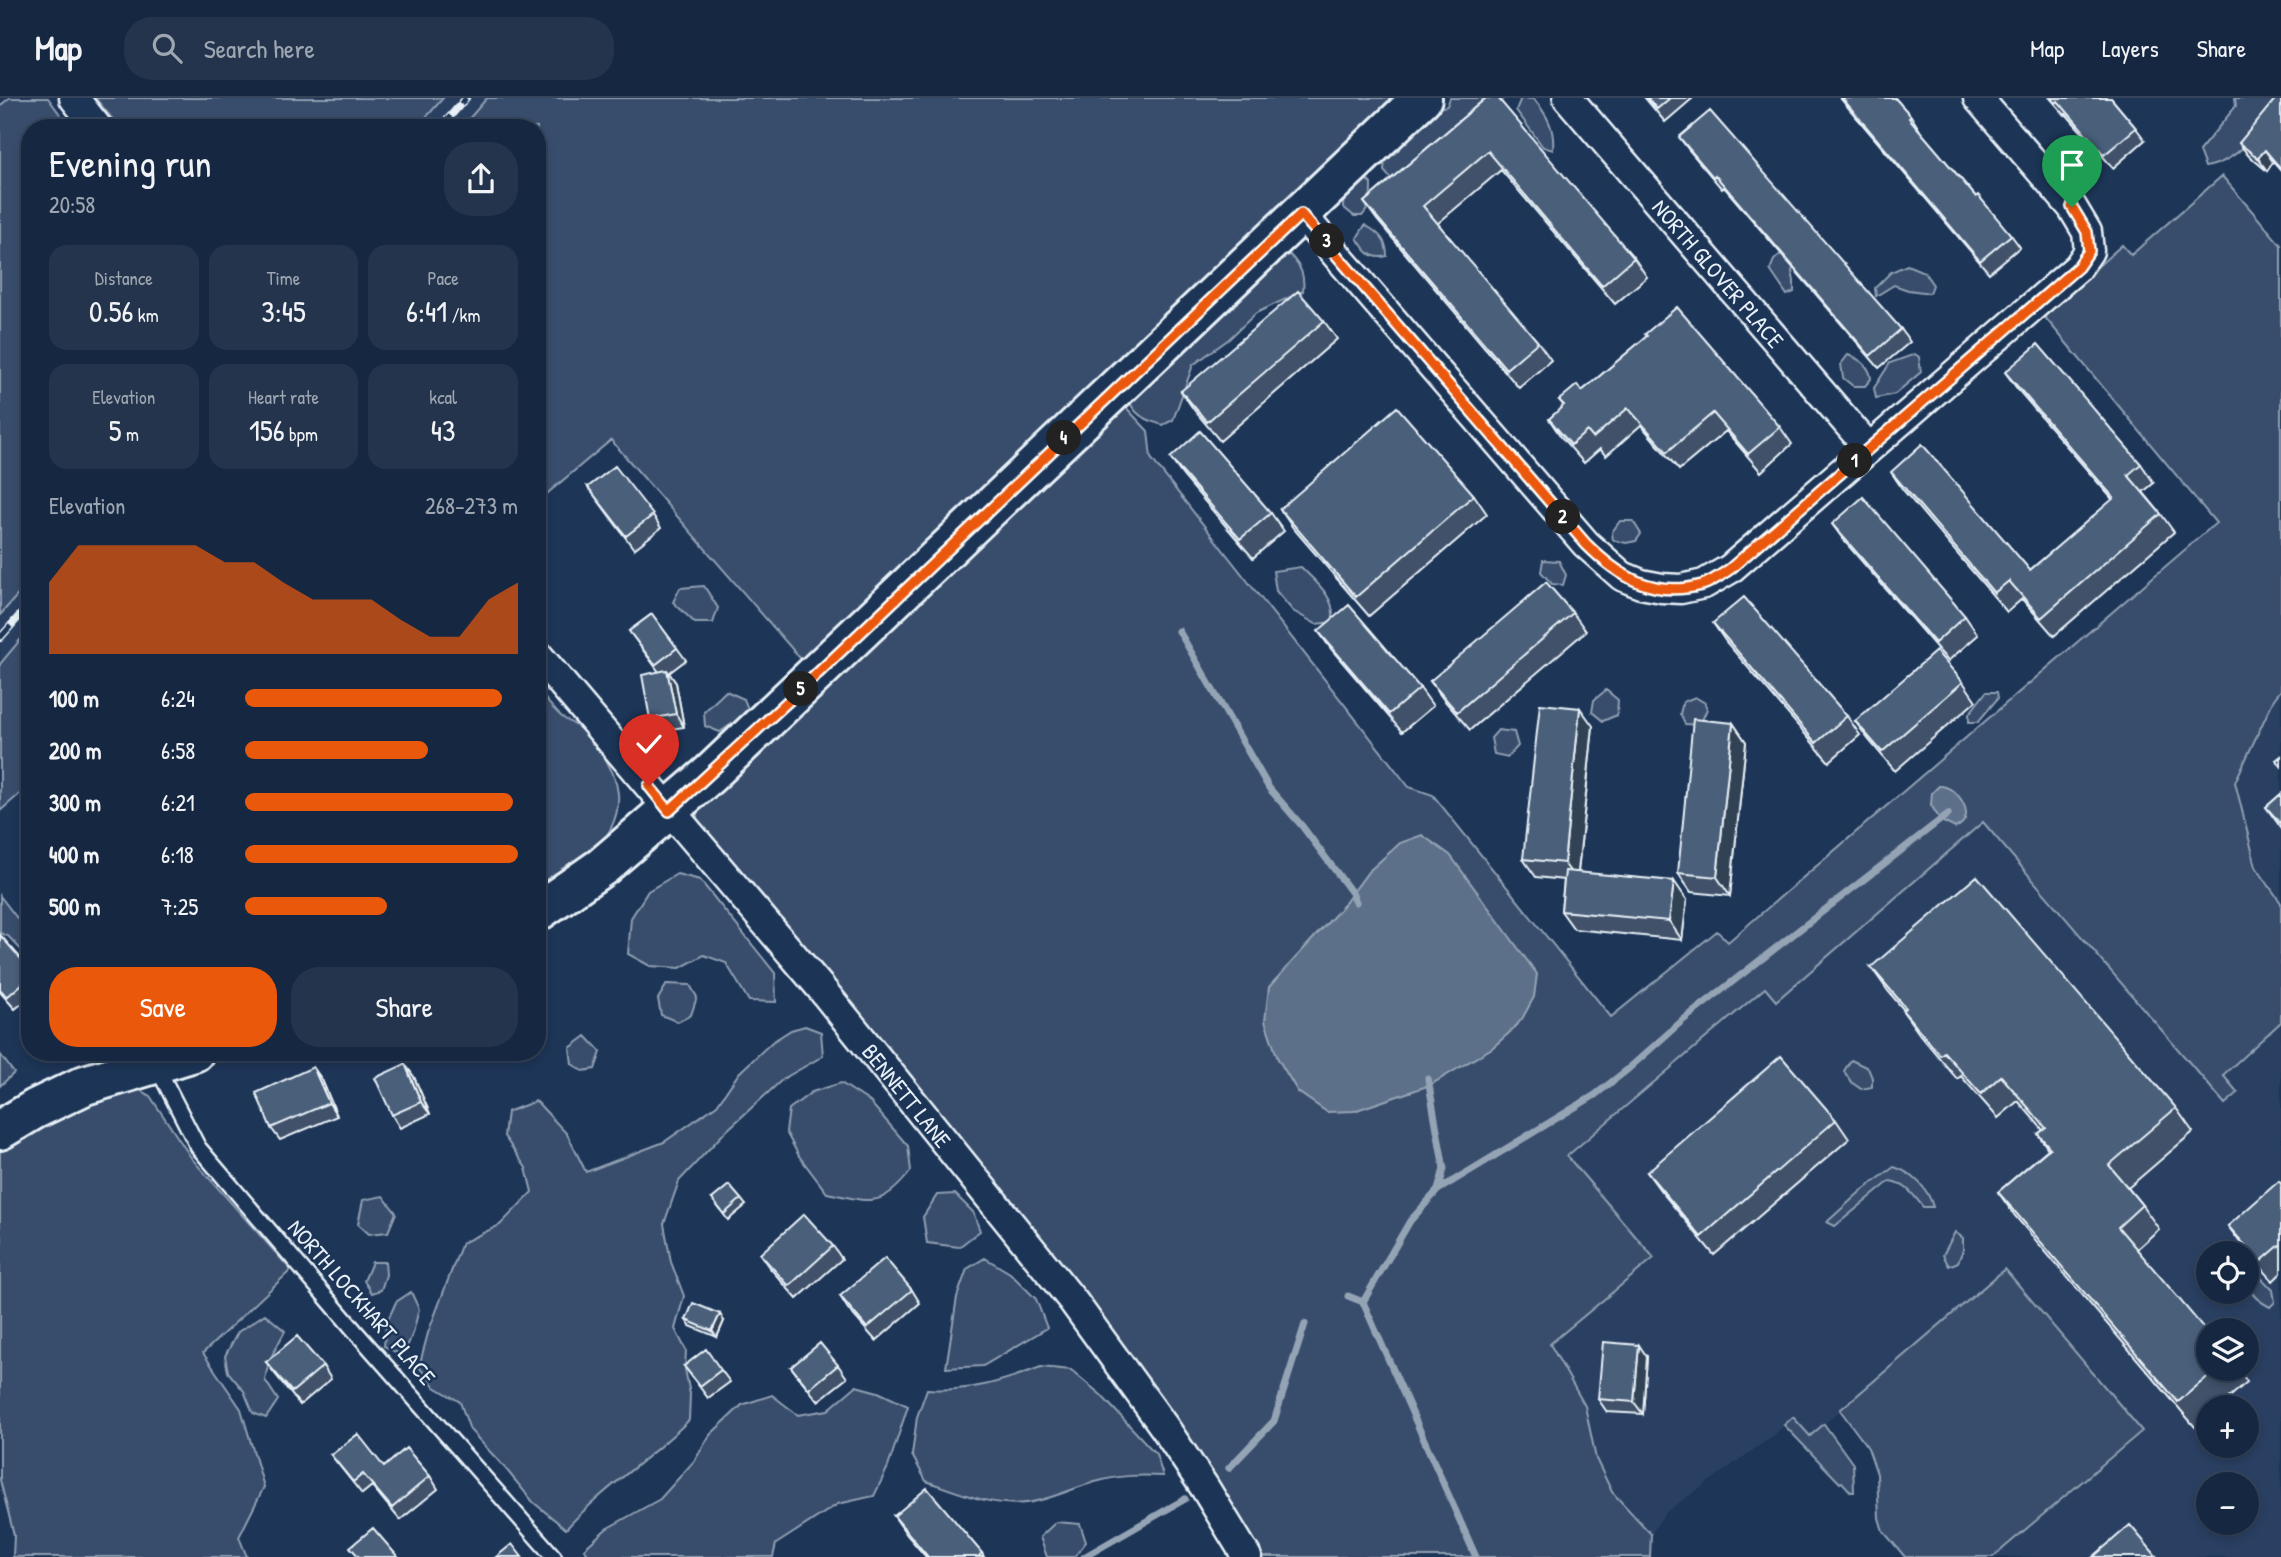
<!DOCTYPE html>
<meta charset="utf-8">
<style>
:root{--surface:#162841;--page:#23344c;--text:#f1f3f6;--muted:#9ea6b1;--line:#35445a;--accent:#ea580c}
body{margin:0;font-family:"Patrick Hand",sans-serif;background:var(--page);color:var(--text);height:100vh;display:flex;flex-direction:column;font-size:26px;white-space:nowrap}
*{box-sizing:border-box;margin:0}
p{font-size:23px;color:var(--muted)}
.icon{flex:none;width:38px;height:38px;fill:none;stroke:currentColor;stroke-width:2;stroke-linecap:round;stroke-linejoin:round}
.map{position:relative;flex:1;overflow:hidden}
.panel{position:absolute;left:21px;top:21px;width:525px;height:942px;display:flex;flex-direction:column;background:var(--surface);border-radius:28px;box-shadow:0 4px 10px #0003,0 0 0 2px var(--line)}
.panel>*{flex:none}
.controls{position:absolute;left:2196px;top:1143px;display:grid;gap:14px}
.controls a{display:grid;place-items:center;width:63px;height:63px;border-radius:50%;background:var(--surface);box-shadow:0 4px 10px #0003,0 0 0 2px var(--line);font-size:35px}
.pin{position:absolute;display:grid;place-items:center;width:60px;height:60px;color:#fff;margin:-72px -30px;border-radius:50% 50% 50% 0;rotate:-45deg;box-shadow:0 0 7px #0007}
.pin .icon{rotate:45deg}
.km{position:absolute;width:35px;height:35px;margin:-18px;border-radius:50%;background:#222;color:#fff;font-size:19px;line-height:35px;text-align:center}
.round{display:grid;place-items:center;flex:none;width:74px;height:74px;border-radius:28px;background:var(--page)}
.overview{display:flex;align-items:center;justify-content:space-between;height:119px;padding:0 28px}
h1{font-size:38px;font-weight:600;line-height:52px}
.stats{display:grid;grid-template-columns:repeat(3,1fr);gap:10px;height:119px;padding:7px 28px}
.stats div{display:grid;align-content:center;border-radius:18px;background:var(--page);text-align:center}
.stats b{font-size:30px;font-weight:600}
.stats small{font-size:19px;font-weight:400}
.stats p{font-size:19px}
.chart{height:196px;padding:14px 28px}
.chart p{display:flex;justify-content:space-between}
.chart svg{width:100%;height:126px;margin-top:7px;fill:var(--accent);opacity:.7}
.action{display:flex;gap:14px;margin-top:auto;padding:14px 28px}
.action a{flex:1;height:80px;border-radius:28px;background:var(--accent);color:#fff;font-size:28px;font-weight:600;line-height:80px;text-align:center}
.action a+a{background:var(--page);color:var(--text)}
ul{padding:0 28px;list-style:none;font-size:23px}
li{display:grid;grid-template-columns:112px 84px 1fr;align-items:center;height:52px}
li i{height:18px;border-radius:9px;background:var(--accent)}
header{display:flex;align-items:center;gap:42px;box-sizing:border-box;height:98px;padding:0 35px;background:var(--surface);border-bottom:2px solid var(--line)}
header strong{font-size:33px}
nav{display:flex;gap:38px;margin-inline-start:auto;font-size:24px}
.search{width:490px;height:63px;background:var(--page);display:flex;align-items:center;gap:18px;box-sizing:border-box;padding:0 24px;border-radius:28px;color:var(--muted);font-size:26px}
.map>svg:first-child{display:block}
.built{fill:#2a4162;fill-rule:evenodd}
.green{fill:#374d6c;stroke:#909fb2;stroke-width:2}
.water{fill:#5d7089;stroke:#95a4b5;stroke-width:2}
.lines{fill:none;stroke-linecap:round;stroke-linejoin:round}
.stream{stroke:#95a4b5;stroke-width:7}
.lane-casing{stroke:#e8f1f8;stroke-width:19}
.street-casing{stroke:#e8f1f8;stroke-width:33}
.secondary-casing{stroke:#e8f1f8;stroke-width:44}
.lane{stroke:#1d3557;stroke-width:14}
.street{stroke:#1d3557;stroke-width:28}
.secondary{stroke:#1d3557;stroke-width:38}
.rail-casing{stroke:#e8f1f8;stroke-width:8}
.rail{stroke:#1d3557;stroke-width:5;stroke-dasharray:16;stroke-linecap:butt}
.wall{fill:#3f5169;stroke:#e8f1f8;stroke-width:2}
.shaded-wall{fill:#334255;stroke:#e8f1f8;stroke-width:2}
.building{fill:#495e7a;stroke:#e8f1f8;stroke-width:2}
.route-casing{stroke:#fff;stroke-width:14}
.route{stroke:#ea580c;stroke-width:9}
.labels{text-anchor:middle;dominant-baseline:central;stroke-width:5;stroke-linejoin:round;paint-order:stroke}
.street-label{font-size:23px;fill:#e8f1f8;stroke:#1d3557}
</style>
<header>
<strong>Map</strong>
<div class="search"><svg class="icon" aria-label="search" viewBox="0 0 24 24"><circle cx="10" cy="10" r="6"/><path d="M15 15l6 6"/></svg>Search here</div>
<nav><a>Map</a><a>Layers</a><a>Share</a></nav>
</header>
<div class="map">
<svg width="2281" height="1459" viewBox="0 0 2281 1459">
<rect width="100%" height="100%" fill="#1d3557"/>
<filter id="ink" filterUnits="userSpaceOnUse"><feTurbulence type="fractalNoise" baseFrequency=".0143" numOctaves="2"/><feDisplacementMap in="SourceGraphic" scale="14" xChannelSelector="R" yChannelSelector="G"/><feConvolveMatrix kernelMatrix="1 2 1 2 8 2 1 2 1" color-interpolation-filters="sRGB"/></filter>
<g filter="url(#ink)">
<path class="built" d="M443 0H487L461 30H417Z
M30 483V530L0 566V517Z
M2281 592V805L2256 769 2235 684 2274 601Z
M1983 724 2225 1006 2223 977 2281 924V1459H1993L2142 1333 2005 1172 1810 1338 1793 1319 1774 1337 1665 1415 1651 1436 1612 1394 1596 1361 1585 1308 1549 1246 1654 1160 1566 1058 1766 890 1776 902ZM2208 1155H2247V1194H2208ZM2208 1232H2247V1270H2208ZM2208 1309H2247V1348H2208ZM2208 1386H2247V1424H2208Z"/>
<path class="green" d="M9 0H48L70 30H30V483L0 517V8Z
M95 0H443L417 30H120Z
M487 0H1402L806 567 611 342 537 404V30H461Z
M1450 0H1504L1458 41 1392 82 1384 73 1385 61 1433 11 1447 8Z
M1521 0 1534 1C1547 17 1555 30 1553 52L1543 49 1516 12Z
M2235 0H2281C2263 27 2241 64 2205 69L2199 53 2236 8Z
M1364 78 1371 86C1371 98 1371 109 1362 118H1354L1343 109 1344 96Z
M2222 78 2281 147V592L2274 601 2235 684 2256 769 2281 805V924L2223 977 2238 995 2225 1006 1983 724 1776 903 1765 890 1567 1058 1654 1160 1550 1246 1585 1308 1596 1361 1612 1394 1651 1436 1650 1459H1258L703 734 697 721V710L1120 303 1148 333 1151 360 1409 689 1433 697 1611 919 1717 833 1728 844 2216 425 2043 217 2122 147 2131 157Z
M1365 127C1379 135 1387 142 1387 158 1371 162 1365 153 1357 140Z
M1786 151 1797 162 1792 173 1794 183V194L1787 197 1770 172 1774 162Z
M1290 157C1301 169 1305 177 1303 193L1256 215 1229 241 1193 267 1173 322 1163 327C1149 323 1137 319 1130 305L1139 287 1276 161Z
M1907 167 1924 174 1933 187 1930 195 1908 192 1894 187 1876 198 1875 190 1891 174Z
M1915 256 1919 259 1921 274 1895 296 1876 300 1874 290 1890 265Z
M1848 257C1860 261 1870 268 1871 281L1865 288H1853L1843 280 1841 266Z
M1620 423H1633L1641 436 1636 443 1626 445 1613 442 1612 434Z
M1543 462 1559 463 1566 477 1563 487 1552 486 1541 474Z
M1301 469C1316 484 1338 501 1332 524L1316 526 1293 513 1276 493 1273 473Z
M704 488 718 510 713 525H695L673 504 680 490Z
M30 530V687L0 713V566Z
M537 591C545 601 552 610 562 619 569 624 578 628 584 634 624 676 633 715 589 760 575 774 554 786 537 798Z
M1606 592 1618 602 1617 617 1603 623 1592 614 1594 602Z
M726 593 744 601 748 611 742 619 720 634 705 628 704 614Z
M1986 594H1997L1998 600 1978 624H1969V616Z
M1695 599 1705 605 1707 611 1700 627 1685 626 1680 616 1683 604Z
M1498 632 1514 634 1518 648 1508 659 1494 656 1491 640Z
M677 776 700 782 775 875 776 904 749 903 726 865 704 857 680 870 650 868 628 856 631 820 648 793Z
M0 798 17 820 30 823V861L8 838 0 835Z
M667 886 690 887 697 899 691 917 678 924 661 917 658 901Z
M805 928 821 934 823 958 783 981 724 1035 679 1083 664 1126 671 1164 684 1198 675 1231 686 1252 685 1271 690 1296 689 1322C650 1361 603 1390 566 1431L533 1404 505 1370 470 1332 460 1304 435 1289 419 1269 428 1235 462 1145 500 1127 532 1094 526 1070 504 1038 507 1014 536 1003 567 1036 586 1074 664 1044 717 1007 739 975 772 944 791 932Z
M586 938 601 954 595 971 583 973 572 966 570 950Z
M0 956 14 975 0 988Z
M1851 962 1868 970 1872 980V989L1861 991 1851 984 1844 973Z
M841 985 870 1004 908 1048 911 1073C881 1111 871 1104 827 1095L799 1058 786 1034 789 1011 812 994Z
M134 989 150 998 192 1061 291 1172 203 1255 241 1311 264 1389 239 1439 247 1459H13L14 1437 0 1382V1158L2 1139 0 1136V1048L45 1020Z
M1894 1069C1913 1075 1928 1090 1933 1109H1923C1914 1097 1905 1085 1890 1083L1835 1128 1827 1124 1860 1094Z
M955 1096 973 1114 980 1133 959 1149 927 1145 923 1119 937 1097Z
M383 1098 396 1115 388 1134 369 1136 358 1126 363 1102Z
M1955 1134 1963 1140V1152L1958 1164 1949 1168 1943 1157Z
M985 1160 1010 1175 1036 1201 1047 1230 983 1268 946 1270 957 1199 967 1171Z
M372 1164H385L386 1177 381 1192 372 1195 364 1183Z
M2247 1165 2273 1192 2275 1204 2270 1209C2247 1197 2247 1189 2247 1165Z
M2005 1171 2142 1333 1993 1459H1905L1883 1433 1879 1420 1877 1376 1868 1350 1840 1312Z
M411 1194 419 1211 413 1235 406 1251 397 1255 384 1248 386 1226 396 1204Z
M265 1216 285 1233 269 1263 265 1282 278 1302 266 1320 253 1315 244 1293 228 1274 225 1258 238 1234Z
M1041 1269 1071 1272 1101 1297 1156 1356 1163 1378C1140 1377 1121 1377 1099 1383 1074 1389 1051 1402 1026 1405 991 1409 958 1394 926 1383L912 1357 917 1319 927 1291C970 1294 1001 1284 1041 1269Z
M856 1288 878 1294 908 1308 888 1369 874 1398 838 1406 776 1446 773 1459H590L584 1451 606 1431 660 1401 695 1362 710 1337 742 1307 772 1297 798 1317 828 1312Z
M1793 1319 1810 1338 1824 1326 1853 1366 1854 1394H1851L1842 1384 1840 1385 1784 1327Z
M1056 1424 1080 1426 1086 1444 1074 1459H1047L1040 1439Z"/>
<path class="water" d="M1939 688C1957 687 1980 720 1955 730L1941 723 1931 707 1932 695Z
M1422 737 1450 757 1537 876 1534 899 1522 921 1509 935 1492 950 1430 987 1354 1013 1327 1014 1298 994 1278 961 1265 923 1269 889 1342 809 1368 774 1400 745Z"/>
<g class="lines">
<path class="stream" d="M1179 533 1269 690 1302 728 1352 795 1356 804
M1438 1092 1595 997 1627 972 1682 923 1948 716
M1348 1198 1363 1204 1476 1459
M1363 1204 1410 1123 1438 1092 1444 1071 1428 981
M1229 1370 1274 1323 1305 1226
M1084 1459 1185 1401"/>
<g class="lane-casing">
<path id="lane" d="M156 967 198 1049 355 1233 554 1459"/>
</g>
<g class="street-casing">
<g id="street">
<path d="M74 0 98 30"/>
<path id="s1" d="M1568 0 1869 350"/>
<path d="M1301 116 1586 446 1622 478 1641 486 1662 490 1681 491 1704 486 1730 471 2063 182 2078 169 2089 153 2087 134 2072 109 1978 0"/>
<path id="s2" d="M537 556 820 889 1073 1203 1165 1330 1205 1390 1247 1459"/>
</g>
</g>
<g class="secondary-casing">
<path id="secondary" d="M537 814 603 768 710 676 1422 0
M0 1032 35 1011 85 987 194 954"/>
</g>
<use href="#lane" class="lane"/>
<use href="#street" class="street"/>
<use href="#secondary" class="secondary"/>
<g class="rail-casing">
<path id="rail" d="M440 30 466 0
M0 540 30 506"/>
</g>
<use href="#rail" class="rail"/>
</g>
<path class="wall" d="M1486 0 1634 160 1647 179 1615 206 1501 72 1437 126 1538 244 1551 262 1519 290 1377 122 1364 104Z
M1645 0H1693L1665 24Z
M1840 0H1895L1911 18 1919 31H1918L1976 99 2011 137 2020 149 1989 175Z
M2050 0H2111L2136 30 2145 42 2113 70 2066 16 2065 17Z
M2281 0V73L2273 64 2267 73 2248 57 2239 45Z
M1679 39 1901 231 1910 244 1879 270 1724 89 1722 91 1688 51Z
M1324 223 1337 241 1220 343 1194 312 1181 293Z
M1647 238 1780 329 1792 346 1761 374 1726 333 1679 372 1641 327 1606 358 1600 351 1584 365 1561 339 1549 321 1564 308 1559 302 1582 293Z
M2005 274 2141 366 2154 385 2143 394 2161 416 2174 434 2054 538 2022 501 2007 514 1903 392 1891 374 2030 472 2113 402 2018 292Z
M1170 360 1271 415 1284 433 1253 460 1183 378Z
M588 389 653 417 661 430 634 451Z
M1474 397 1487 416 1369 518 1293 430 1280 411Z
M1832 426 1965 518 1978 537 1948 563 1845 444Z
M1573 515 1586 533 1470 632 1443 601 1430 583Z
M652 516 686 562 669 575 676 585 684 629 658 633 650 621 659 574 629 533Z
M1713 525 1847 618 1860 637 1829 664 1726 544Z
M1318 533 1420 590 1433 608 1402 634 1331 551Z
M1963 584 1976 603 1895 673 1868 641 1855 623Z
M1733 625 1746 644 1730 798 1691 794 1678 775Z
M1593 628 1578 774 1687 802 1682 842 1574 831 1561 813 1564 782 1536 779 1523 761Z
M2281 696V730L2266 709Z
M0 837 30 871V899L15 911 0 894Z
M1871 869 2176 1010 2193 1034 2128 1090 2142 1107 2159 1131 2137 1151 2208 1270H2238L2247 1284 2218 1309H2208V1317L2195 1329 2015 1118 1998 1094 2048 1051 2038 1036 2043 1032 2018 1003 1998 1020 1961 978 1957 981 1920 937 1903 913 1904 912 1888 893Z
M405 966 414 979 430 1016 400 1030 392 1017Z
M313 969 322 982 337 1018 280 1042 271 1030Z
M1836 1022 1849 1041 1714 1157 1660 1092 1647 1074Z
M2281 1086V1175L2273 1183 2241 1146 2228 1128Z
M712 1101H741L746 1107 728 1122Z
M833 1148 842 1161 797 1201 768 1168 760 1156Z
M912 1192 920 1205 876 1243 848 1211 840 1198Z
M686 1222 724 1223 717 1239 690 1228Z
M1647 1259 1643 1316 1607 1314 1598 1301Z
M266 1264 323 1268 331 1281 300 1307 275 1276Z
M838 1267 847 1280 818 1303 791 1269Z
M684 1268 721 1272 730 1284 708 1300Z
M331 1357 430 1378 438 1391 400 1422 372 1388 362 1396Z
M894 1418 982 1455 984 1459H926L907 1437Z"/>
<path class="shaded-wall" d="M2265 52 2273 64 2267 73 2258 60Z
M667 572 676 585 684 629 676 616Z
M1580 610 1593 628 1577 783 1564 765Z
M1733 625 1746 644 1730 798 1717 779Z
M1674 783 1687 802 1682 842 1669 823Z
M405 966 414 979 430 1016 421 1004Z
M313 969 322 982 337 1018 329 1005Z
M720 1216 724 1223 717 1239 712 1233Z
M1639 1247 1647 1259 1643 1316 1634 1304Z"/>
<path class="building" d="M1486 0H1498L1634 160 1602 188 1488 53 1423 108 1538 244 1506 271 1364 104Z
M1647 0H1670L1657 11Z
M1842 0H1895L1911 18 1909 20 1976 99 1978 97 2011 137 1980 163Z
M2052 0H2111L2136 30 2104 57 2058 3 2056 5Z
M2276 0H2281V71L2265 52 2258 60 2239 45Z
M1710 13 1901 231 1870 258 1715 77 1713 79 1679 39Z
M1298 193 1324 223 1207 324 1181 293Z
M1677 209 1780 329 1748 356 1713 315 1667 354 1628 310 1593 340 1587 333 1571 347 1549 321 1564 307 1559 302 1577 287 1582 293 1647 238 1645 236Z
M2038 246 2141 366 2128 377 2161 416 2041 520 2009 483 1994 495 1891 374 1922 346 2030 472 2114 400 2005 274Z
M1397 309 1474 397 1356 499 1280 411Z
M1200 333 1271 415 1240 441 1170 360Z
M615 368 653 417 626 438 588 389Z
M1863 399 1965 518 1935 545 1832 426Z
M1546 484 1573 515 1457 614 1430 583Z
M1744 499 1847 618 1816 645 1713 525Z
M1349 507 1420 590 1389 616 1318 533Z
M652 516 677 550 655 567 629 533Z
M1936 553 1963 584 1882 654 1855 623Z
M667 572 676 616 650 621 642 577Z
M1540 606 1580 610 1564 765 1523 761Z
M1693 621 1733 625 1717 779 1678 775Z
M2281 658V668L2276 662Z
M2281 696V726L2266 709Z
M1565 773 1674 783 1669 823 1561 813Z
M1977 778 2176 1010 2109 1067 2142 1107 2118 1129 2208 1235V1270H2218L2178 1304 1998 1094 2050 1050 2038 1036 2046 1030 2001 978 1981 996 1944 954 1940 957 1903 913 1906 910 1871 869Z
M0 837 30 871V879L7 899 0 891Z
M1781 958 1836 1022 1701 1139 1647 1074Z
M405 966 421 1004 392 1017 375 980Z
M313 969 329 1005 271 1030 256 995Z
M2279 1083 2281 1086V1146L2260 1164 2228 1128Z
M729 1087 741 1101 724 1116 712 1101Z
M804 1116 833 1148 789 1188 760 1156Z
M885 1160 912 1192 867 1230 840 1198Z
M693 1205 720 1216 712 1233 686 1222Z
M297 1238 323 1268 292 1294 266 1264Z
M1603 1244 1639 1247 1634 1304 1598 1301Z
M820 1245 838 1267 809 1291 791 1269Z
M706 1251 721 1272 700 1288 684 1268Z
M358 1336 384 1369 406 1350 430 1378 392 1410 363 1376 353 1384 331 1357Z
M927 1390 982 1455 978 1459H928L894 1418Z
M2130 1427 2157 1459H2093Z
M373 1430 398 1459H359L350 1449Z
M512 1446 522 1459H496Z"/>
</g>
<g class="lines" filter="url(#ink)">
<g class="route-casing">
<path id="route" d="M649 688 669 713 799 593 1301 116 1586 446C1619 479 1653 500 1702 487 1712 484 1721 477 1730 471L2078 169 2089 153 2087 134 2072 109"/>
</g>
<use href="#route" class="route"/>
</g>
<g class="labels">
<g class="street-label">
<text stroke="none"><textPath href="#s1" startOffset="231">NORTH GLOVER PLACE</textPath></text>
<text stroke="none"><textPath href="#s2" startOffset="576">BENNETT LANE</textPath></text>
<text transform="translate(362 1204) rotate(49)">NORTH LOCKHART PLACE</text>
</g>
</g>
</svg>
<div class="controls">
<a><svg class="icon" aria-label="locate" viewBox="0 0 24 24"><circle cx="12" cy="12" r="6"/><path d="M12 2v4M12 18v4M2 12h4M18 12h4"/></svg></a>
<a><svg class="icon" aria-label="layers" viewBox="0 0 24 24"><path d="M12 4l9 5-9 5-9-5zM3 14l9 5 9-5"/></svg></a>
<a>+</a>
<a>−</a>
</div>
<div class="pin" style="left:2072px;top:109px;background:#1e9e55"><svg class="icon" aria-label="arrive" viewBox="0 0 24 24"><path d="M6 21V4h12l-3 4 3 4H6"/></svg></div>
<div class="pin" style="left:649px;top:688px;background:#d93025"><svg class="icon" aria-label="check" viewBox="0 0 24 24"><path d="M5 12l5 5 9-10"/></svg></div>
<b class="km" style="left:1855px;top:363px">1</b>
<b class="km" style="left:1563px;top:419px">2</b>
<b class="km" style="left:1327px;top:143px">3</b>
<b class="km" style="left:1064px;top:340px">4</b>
<b class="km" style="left:801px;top:591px">5</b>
<section class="panel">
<div class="overview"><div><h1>Evening run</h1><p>20:58</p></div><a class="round"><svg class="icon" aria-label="share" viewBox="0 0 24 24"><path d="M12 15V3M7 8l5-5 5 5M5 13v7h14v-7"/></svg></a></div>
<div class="stats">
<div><p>Distance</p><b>0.56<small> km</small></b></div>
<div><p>Time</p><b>3:45</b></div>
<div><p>Pace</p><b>6:41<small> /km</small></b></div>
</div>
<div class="stats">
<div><p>Elevation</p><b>5<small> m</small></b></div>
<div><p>Heart rate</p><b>156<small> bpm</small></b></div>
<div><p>kcal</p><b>43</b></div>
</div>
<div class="chart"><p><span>Elevation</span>268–273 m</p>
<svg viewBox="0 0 160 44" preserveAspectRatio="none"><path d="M0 44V19L10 6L20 6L30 6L40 6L50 6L60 12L70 12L80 19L90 25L100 25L110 25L120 32L130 38L140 38L150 25L160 19V44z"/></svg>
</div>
<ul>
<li><b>100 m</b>6:24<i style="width:94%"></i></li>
<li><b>200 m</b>6:58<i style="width:67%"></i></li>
<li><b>300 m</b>6:21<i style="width:98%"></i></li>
<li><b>400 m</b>6:18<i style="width:100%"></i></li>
<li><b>500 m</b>7:25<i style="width:52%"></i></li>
</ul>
<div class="action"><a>Save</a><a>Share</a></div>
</section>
</div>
